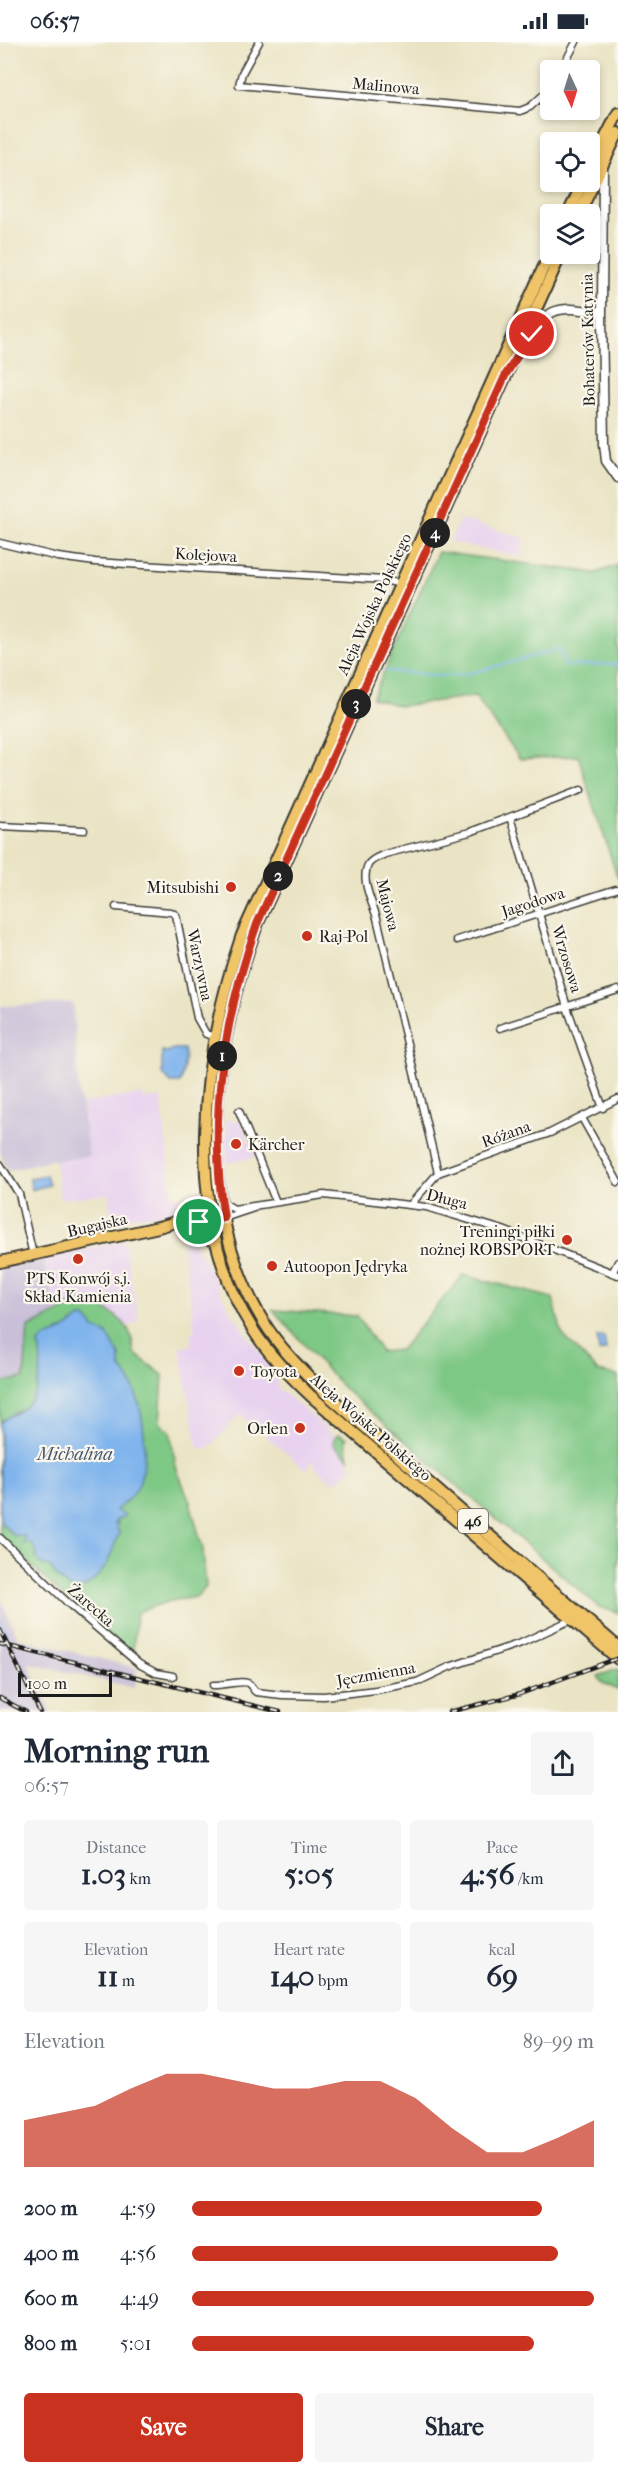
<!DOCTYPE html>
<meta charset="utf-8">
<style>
:root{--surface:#fff;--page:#f6f6f7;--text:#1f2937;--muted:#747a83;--accent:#c8321e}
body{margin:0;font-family:"IM FELL French Canon",serif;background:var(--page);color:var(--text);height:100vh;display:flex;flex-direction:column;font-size:22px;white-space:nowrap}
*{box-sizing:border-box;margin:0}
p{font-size:20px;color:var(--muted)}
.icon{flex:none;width:33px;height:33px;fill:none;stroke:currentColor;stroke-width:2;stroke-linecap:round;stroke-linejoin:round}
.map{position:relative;height:1670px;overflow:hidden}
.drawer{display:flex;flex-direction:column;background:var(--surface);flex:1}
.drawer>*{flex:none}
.needle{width:39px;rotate:176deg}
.buttons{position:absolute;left:540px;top:18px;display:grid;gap:12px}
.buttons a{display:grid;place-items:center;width:60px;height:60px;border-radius:6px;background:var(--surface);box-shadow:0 3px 9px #0003;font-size:30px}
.scale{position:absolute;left:18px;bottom:15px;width:94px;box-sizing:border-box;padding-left:6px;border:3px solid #1c1c1c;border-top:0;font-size:16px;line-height:21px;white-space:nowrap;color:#1c1c1c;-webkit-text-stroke:4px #fbf7ec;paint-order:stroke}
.pin{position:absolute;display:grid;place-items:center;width:51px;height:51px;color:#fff;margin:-26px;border:3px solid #fff;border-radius:50%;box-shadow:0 2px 6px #0007}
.km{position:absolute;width:30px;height:30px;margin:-15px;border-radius:50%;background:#222;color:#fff;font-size:16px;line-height:30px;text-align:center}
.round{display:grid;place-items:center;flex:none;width:63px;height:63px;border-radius:6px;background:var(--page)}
.head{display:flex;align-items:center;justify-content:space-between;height:102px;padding:0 24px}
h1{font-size:33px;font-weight:700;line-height:45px}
.figures{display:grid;grid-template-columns:repeat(3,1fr);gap:9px;height:102px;padding:6px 24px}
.figures div{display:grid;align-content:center;border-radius:6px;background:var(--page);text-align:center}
.figures b{font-size:30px;font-weight:700}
.figures small{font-size:16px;font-weight:400}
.figures p{font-size:16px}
.chart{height:168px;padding:12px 24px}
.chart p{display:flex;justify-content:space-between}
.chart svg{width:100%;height:108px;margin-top:6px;fill:var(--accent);opacity:.7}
.primary-button{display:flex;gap:12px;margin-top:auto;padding:12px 24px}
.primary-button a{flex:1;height:69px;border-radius:6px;background:var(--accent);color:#fff;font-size:24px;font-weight:700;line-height:69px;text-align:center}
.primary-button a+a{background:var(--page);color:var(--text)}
ul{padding:0 24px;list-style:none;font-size:20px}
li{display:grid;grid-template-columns:96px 72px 1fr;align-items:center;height:45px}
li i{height:15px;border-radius:8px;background:var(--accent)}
.status{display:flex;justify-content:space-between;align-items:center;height:42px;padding:0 30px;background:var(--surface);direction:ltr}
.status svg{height:16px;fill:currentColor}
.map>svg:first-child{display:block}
.built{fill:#e8d2ef}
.industrial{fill:#c9bfd8}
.green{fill:#7ec885;stroke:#4d7250;stroke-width:1.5}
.water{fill:#7fb4ed;stroke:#4e6884;stroke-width:1.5}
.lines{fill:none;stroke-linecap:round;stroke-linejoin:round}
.stream{stroke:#7fb4ed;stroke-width:2}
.minor-casing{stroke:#3b3a35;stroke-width:9}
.tertiary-casing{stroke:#3b3a35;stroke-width:11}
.primary-casing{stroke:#3b3a35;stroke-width:14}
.minor{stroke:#fff;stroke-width:6}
.tertiary{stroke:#fff;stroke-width:8}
.primary{stroke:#f0c469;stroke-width:10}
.rail-casing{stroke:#1c1c1c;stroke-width:4.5}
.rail{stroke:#fbf7ec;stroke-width:2;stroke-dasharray:7;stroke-linecap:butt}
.route-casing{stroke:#fff;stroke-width:12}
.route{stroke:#c8321e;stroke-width:8}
.poi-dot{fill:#c8321e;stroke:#fbf7ec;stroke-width:2}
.labels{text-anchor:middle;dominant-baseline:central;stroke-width:4.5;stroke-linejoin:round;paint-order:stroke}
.shield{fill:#fbf7ec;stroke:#5f5e5a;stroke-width:1.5}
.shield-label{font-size:15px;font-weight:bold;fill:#1c1c1c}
.street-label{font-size:16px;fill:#1c1c1c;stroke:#fbf7ec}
.poi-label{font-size:16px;fill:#1c1c1c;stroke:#fbf7ec;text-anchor:start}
.water-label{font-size:18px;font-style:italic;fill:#445970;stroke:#fbf7ec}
</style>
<div class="status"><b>06:57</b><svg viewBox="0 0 49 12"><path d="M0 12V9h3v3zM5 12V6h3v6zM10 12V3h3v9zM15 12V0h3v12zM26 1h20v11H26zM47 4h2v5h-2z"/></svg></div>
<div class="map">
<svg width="618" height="1670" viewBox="0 0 618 1670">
<rect width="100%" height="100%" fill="#fbf7ec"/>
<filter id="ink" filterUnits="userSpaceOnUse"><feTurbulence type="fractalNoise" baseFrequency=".0167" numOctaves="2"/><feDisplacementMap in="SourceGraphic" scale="12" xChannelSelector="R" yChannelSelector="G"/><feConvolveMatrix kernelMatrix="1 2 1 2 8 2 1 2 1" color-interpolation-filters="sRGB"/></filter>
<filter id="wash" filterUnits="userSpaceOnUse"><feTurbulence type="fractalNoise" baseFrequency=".008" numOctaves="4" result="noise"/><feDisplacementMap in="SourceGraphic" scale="24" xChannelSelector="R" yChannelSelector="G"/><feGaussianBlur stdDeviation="1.35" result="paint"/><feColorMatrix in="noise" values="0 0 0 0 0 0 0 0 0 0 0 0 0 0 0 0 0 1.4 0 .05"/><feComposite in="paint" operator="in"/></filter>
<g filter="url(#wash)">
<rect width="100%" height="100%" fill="#eae4c5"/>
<path class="built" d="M460 477 524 496 522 515 450 500Z
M143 1052 144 1057 161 1055 172 1153H178L179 1169 122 1176V1179L112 1180 108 1152 60 1157 55 1119 88 1113 82 1061Z
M225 1077 241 1079 256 1115 227 1121Z
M193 1198 228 1265 275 1333 278 1346 336 1395 334 1404 349 1416 351 1428 344 1435 333 1440 315 1425 314 1418 306 1428 240 1372 210 1405 198 1407 180 1305 192 1303 191 1291 195 1289 182 1199Z
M124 1199 139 1280 128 1284 90 1258 70 1264 56 1272 43 1216Z"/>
<path class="industrial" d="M73 961 78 1042 89 1114 55 1119 54 1117 10 1128 5 1124 0 1110V964Z
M43 1216 56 1272 28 1286 24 1336 0 1341V1226Z
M0 1555 18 1596 137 1626 135 1646 28 1621 51 1670H0Z"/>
<path class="green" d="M438 510 596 531 618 523V837L578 714 520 717 475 654 401 664 372 656Z
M463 1233 553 1256 562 1292 598 1330 618 1334V1571L599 1565 342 1345 273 1268 357 1274 381 1310 400 1308Z
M90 1258C116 1275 132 1277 134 1311L163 1333 160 1381 170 1389 176 1425 190 1460 203 1508 206 1545 197 1555 170 1559 137 1570 133 1609 117 1600 68 1559 0 1494V1341L24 1336 28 1286 70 1264Z
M339 1392 347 1396 345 1398 349 1416 333 1402 334 1396Z
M618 1627V1648L602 1641 598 1634Z"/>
<path class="water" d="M173 1007H184C186 1019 183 1029 180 1041H171L162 1031V1009L167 1010Z
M46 1133 49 1143 31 1148 30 1136Z
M81 1276H86L94 1286 107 1292 120 1314V1325C144 1348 151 1414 138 1444 133 1454 125 1461 116 1468L125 1474 115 1479V1482L118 1481 116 1486 120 1491C114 1501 112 1512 107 1522 104 1528 99 1532 95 1537 75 1557 63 1544 50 1525 43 1524 40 1523 36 1516L37 1510 31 1501 24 1502 25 1494 13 1493 0 1479V1381C6 1374 11 1374 19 1369 41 1357 43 1323 39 1302L44 1296 64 1288Z
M597 1295H604L606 1308 599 1310Z"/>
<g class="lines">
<path class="stream" d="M386 629 444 634 467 632 560 607 565 624 618 622
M0 1577 7 1593"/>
</g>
</g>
<g filter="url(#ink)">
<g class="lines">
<g class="minor-casing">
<path id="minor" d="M259 0 242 31 239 43 520 69 530 65 550 47
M561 28 576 0
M0 501 58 515 95 520 384 538 401 542
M510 775 567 965 603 1066
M0 784 84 788
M116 865 171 870 176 873 197 976 206 992 215 995
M457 898 616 847
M500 986 618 948
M239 1069 276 1160
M582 1076 618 1140
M0 1122 19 1152 33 1213
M438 1131 377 876C373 862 360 838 368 823 371 817 379 815 385 812L470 790 581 748
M224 1161 234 1167 324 1153 426 1165 503 1188 618 1233
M411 1162 438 1131 550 1091 618 1057
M224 1176 254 1166
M612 1231 618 1220
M0 1496 69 1562 139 1622 156 1631 173 1634
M213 1643C221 1644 245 1637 249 1642 252 1644 253 1648 256 1650L282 1653 324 1654 376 1648 417 1640 449 1625 521 1601 573 1577"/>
</g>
<g class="tertiary-casing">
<path id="tertiary" d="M603 125 602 271 604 402 606 419 618 436
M590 175 602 180
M521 309C549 265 551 262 602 271"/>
</g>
<g class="primary-casing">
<path id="primary" d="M590 126 618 71
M568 172 583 140
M579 172 618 91
M550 211 242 893C201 1012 181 1173 252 1286 268 1312 289 1333 311 1354L618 1617
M561 212 257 883C212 1006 191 1160 263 1279 279 1305 300 1326 322 1348L618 1605
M183 1181 218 1178
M186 1184 198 1187 217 1202
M0 1220C51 1209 103 1197 154 1186 176 1181 195 1172 217 1169"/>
</g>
<use href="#minor" class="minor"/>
<use href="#tertiary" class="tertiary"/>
<use href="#primary" class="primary"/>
<g class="rail-casing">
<path id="rail" d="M0 1588 40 1670
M0 1602 280 1670
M0 1656 26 1670
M449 1670 520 1652 618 1616"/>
</g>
<use href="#rail" class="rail"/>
</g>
</g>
<g class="lines" filter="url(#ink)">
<g class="route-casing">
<path id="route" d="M199 1180 224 1176C208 1075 223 978 257 882L506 332 532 292"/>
</g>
<use href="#route" class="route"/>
</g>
<g class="poi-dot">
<circle cx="231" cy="845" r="6"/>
<circle cx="307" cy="894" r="6"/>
<circle cx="236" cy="1102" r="6"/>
<circle cx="567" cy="1198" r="6"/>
<circle cx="78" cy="1217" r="6"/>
<circle cx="272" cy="1224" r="6"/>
<circle cx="239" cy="1329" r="6"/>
<circle cx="300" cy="1386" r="6"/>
</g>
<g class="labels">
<rect class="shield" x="458" y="1467" width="30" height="24" rx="4.5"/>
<g class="shield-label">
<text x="473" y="1479">46</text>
</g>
<g class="street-label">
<text transform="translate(386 44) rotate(5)">Malinowa</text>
<text transform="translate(588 298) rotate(-91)">Bohaterów Katynia</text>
<text transform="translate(206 513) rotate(3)">Kolejowa</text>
<text transform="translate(374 562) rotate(-65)">Aleja Wojska Polskiego</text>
<text transform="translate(533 860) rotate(-18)">Jagodowa</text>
<text transform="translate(388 863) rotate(76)">Majowa</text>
<text transform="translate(567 917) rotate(73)">Wrzosowa</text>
<text transform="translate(200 923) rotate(78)">Warzywna</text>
<text transform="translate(506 1092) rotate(-20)">Różana</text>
<text transform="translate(447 1157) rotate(14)">Długa</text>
<text transform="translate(97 1183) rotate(-13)">Bugajska</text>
<text transform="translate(371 1385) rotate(41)">Aleja Wojska Polskiego</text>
<text transform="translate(91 1563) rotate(41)">Żarecka</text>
<text transform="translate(376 1632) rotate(-10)">Jęczmienna</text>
</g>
<g class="poi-label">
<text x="219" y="845" text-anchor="end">Mitsubishi</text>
<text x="319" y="894">Raj-Pol</text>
<text x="248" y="1102">Kärcher</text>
<text x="555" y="1189" text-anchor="end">Treningi piłki<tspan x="555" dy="18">nożnej ROBSPORT</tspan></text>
<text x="284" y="1224">Autoopon Jędryka</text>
<text x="78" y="1236" text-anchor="middle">PTS Konwój s.j.<tspan x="78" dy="18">Skład Kamienia</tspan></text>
<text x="251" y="1329">Toyota</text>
<text x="288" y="1386" text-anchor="end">Orlen</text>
</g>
<g class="water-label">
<text x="75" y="1412">Michalina</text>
</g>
</g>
</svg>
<div class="buttons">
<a><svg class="needle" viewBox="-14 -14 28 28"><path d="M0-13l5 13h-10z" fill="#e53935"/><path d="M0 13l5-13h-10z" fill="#747a83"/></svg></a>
<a><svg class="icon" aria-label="locate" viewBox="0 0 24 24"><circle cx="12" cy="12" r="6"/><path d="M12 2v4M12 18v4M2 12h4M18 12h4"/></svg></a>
<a><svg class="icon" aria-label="layers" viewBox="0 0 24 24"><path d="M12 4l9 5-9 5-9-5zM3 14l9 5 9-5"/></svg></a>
</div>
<div class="scale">100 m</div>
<div class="pin" style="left:199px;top:1180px;background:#1e9e55"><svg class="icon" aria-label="arrive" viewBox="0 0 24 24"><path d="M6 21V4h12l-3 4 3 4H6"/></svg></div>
<div class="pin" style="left:532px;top:292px;background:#d93025"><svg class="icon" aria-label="check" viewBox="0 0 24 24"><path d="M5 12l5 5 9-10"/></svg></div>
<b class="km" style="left:222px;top:1014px">1</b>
<b class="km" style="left:278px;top:834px">2</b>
<b class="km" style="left:356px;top:662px">3</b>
<b class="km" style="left:435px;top:491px">4</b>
</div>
<section class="drawer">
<div class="head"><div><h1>Morning run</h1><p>06:57</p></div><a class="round"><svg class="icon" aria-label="share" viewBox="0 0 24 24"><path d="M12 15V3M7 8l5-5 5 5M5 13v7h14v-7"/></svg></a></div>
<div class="figures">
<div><p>Distance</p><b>1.03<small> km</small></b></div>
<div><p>Time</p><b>5:05</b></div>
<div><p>Pace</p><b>4:56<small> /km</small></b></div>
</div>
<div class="figures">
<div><p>Elevation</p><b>11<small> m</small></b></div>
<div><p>Heart rate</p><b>140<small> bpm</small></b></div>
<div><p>kcal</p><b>69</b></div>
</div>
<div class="chart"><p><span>Elevation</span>89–99 m</p>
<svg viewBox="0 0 160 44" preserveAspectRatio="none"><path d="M0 44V25L10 22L20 19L30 12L40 6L50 6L60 9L70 12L80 12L90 9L100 9L110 16L120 28L130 38L140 38L150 32L160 25V44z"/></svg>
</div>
<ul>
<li><b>200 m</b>4:59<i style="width:87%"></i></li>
<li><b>400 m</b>4:56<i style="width:91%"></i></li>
<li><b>600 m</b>4:49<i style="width:100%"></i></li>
<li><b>800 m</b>5:01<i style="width:85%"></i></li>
</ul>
<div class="primary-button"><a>Save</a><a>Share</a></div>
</section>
